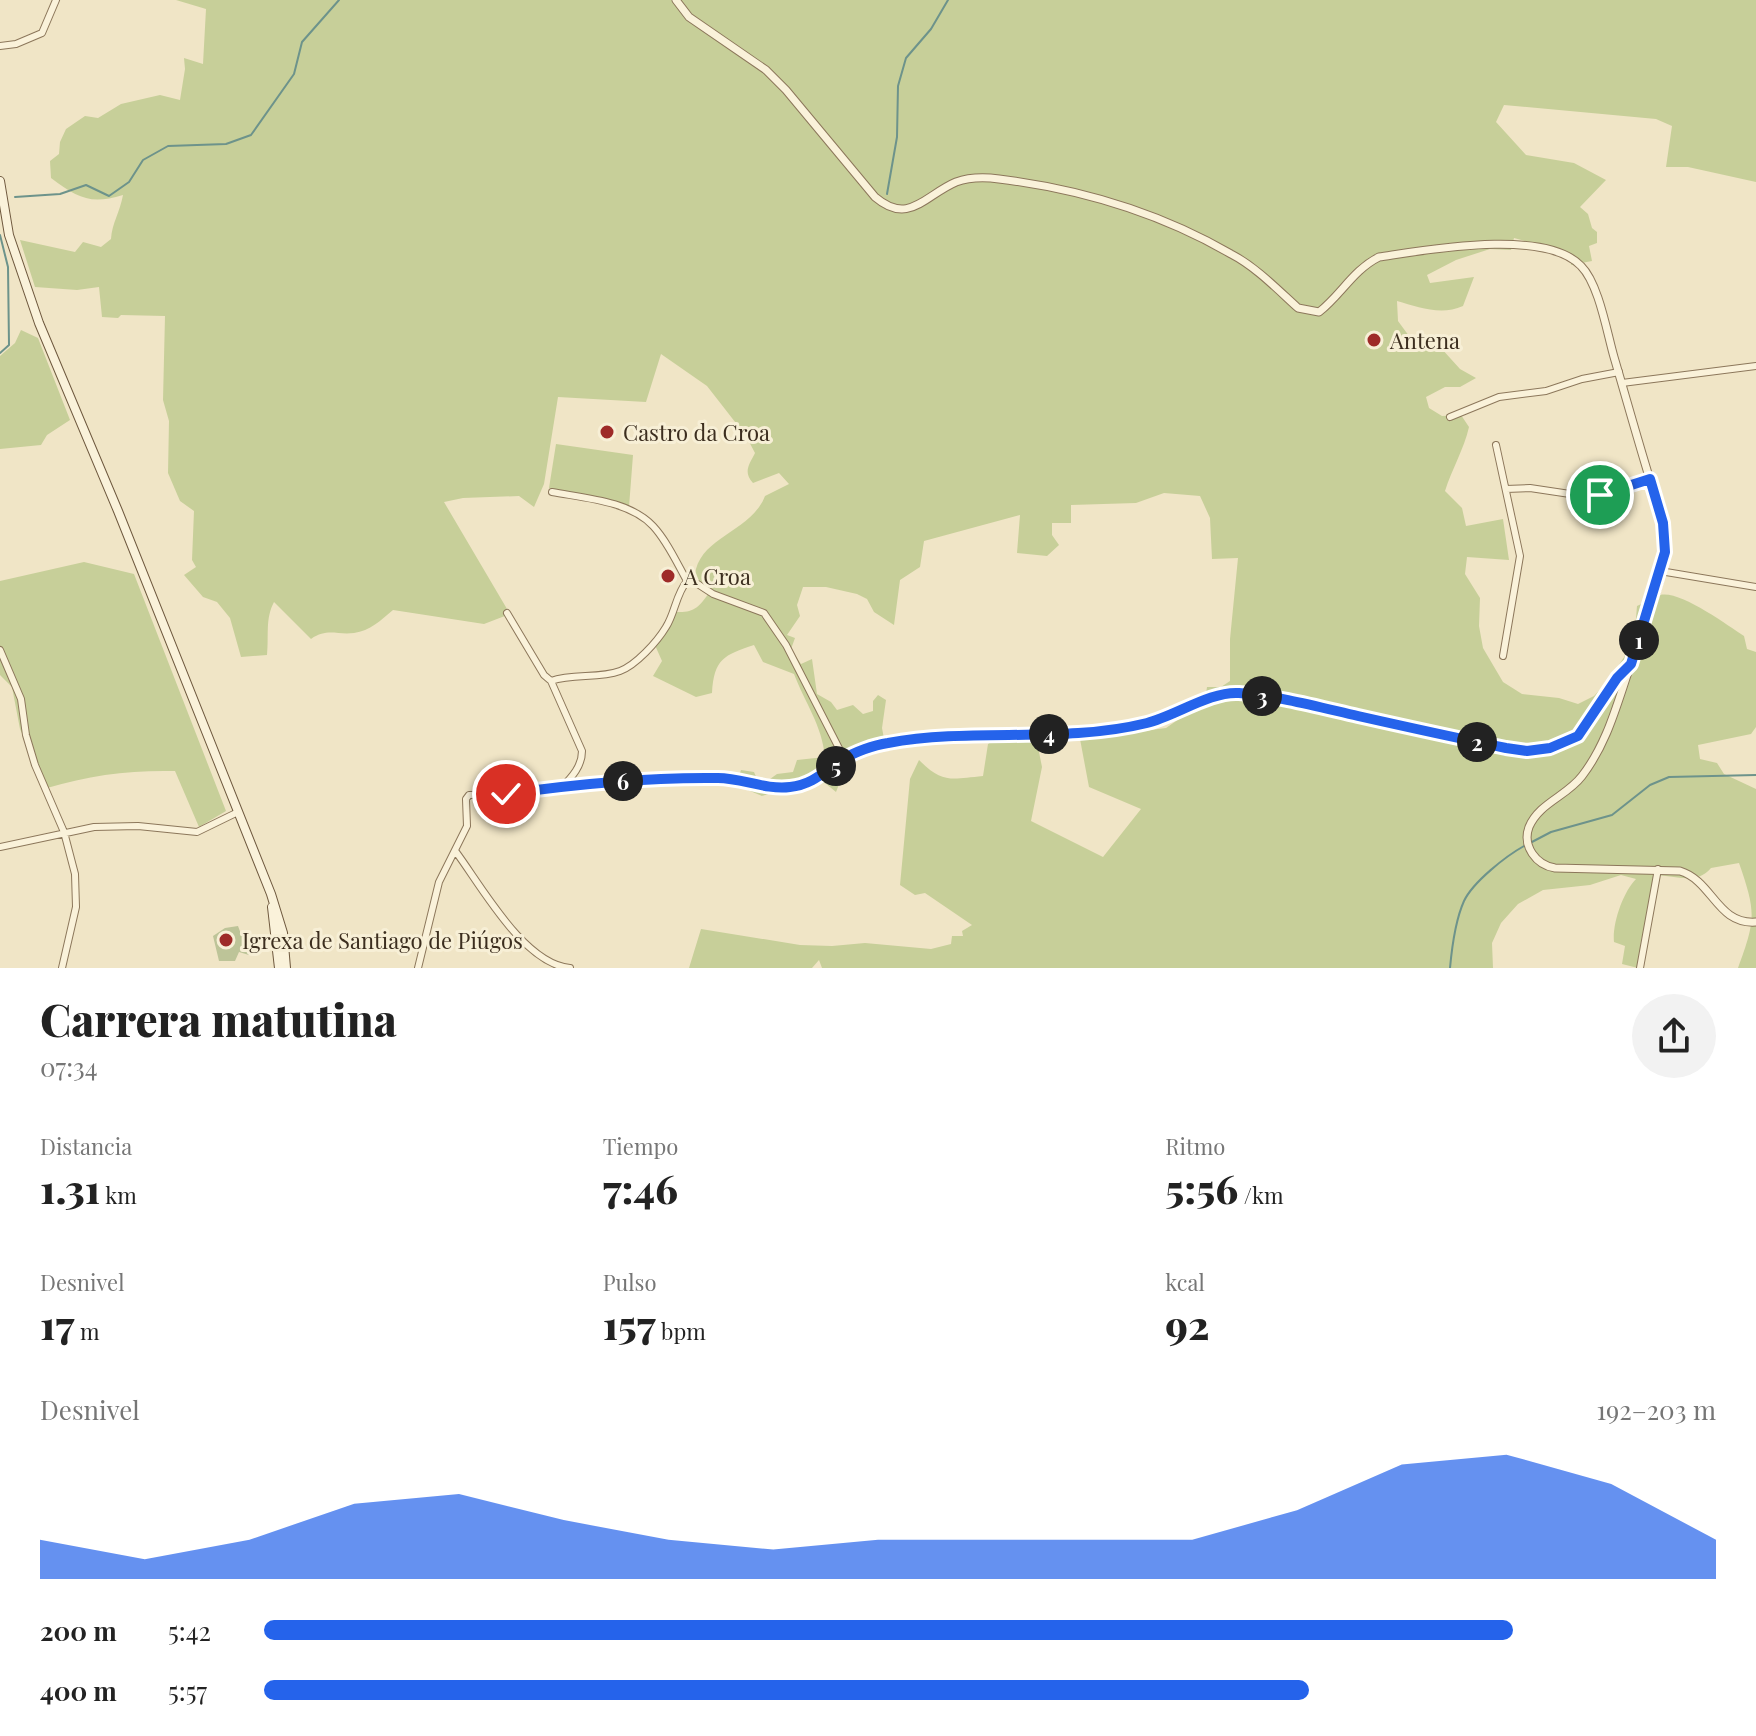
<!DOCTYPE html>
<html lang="es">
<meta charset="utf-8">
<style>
:root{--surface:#fff;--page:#f2f2f2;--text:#222;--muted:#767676;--accent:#2563eb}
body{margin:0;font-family:"Playfair Display",serif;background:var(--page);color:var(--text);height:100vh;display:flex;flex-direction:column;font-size:30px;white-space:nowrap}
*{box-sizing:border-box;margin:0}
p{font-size:26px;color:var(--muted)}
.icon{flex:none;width:44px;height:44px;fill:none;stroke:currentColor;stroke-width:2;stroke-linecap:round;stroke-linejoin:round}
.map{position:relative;height:968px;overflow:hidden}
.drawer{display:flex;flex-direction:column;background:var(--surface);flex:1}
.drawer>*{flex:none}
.pin{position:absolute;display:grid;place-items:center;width:68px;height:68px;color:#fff;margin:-34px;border:4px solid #fff;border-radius:50%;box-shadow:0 2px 8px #0007}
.km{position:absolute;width:40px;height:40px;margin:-20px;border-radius:50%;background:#222;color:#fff;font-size:22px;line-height:40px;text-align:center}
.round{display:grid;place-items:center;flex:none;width:84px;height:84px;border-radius:42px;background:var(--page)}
.headline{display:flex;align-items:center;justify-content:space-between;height:136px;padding:0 40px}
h1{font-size:44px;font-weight:800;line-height:60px}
.stats{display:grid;grid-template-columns:repeat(3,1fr);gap:12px;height:136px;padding:8px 40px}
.stats div{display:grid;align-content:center}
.stats b{font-size:40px;font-weight:800}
.stats small{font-size:22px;font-weight:400}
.stats p{font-size:22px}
.chart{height:224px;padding:16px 40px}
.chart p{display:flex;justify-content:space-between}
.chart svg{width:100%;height:144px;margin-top:8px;fill:var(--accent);opacity:.7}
ul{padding:0 40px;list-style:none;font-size:26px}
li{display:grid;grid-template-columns:128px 96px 1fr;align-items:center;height:60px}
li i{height:20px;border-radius:10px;background:var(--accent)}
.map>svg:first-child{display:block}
.green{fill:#c7cf99}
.cemetery{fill:#bdc498}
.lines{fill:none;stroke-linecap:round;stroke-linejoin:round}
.stream{stroke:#6d938b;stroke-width:2}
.minor-casing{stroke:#8c775b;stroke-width:8}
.tertiary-casing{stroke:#8c775b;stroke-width:9}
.secondary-casing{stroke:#6e583e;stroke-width:10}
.minor{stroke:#faf2da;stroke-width:6}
.tertiary{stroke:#faf2da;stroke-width:7}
.secondary{stroke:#faf2da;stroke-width:8}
.route-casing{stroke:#fff;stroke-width:16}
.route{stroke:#2563eb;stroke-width:10}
.poi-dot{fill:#9e2b28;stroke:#f7efd6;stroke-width:3}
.labels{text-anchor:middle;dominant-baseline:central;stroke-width:6;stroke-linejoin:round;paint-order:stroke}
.poi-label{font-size:22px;fill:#3c2e1f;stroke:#f7efd6;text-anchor:start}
</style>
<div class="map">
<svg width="1756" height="968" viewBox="0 0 1756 968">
<rect width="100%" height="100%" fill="#f0e5c6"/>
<path class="green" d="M176 0H1756V182L1688 167H1666L1672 126 1656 119 1504 105 1496 122 1526 155 1574 163 1606 180 1580 207 1588 214 1592 228 1597 232V243L1589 246 1592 261 1571 265V253L1514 238 1511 250 1490 249 1456 260 1427 275 1430 283 1474 277 1463 306C1441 316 1418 307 1397 301L1398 321 1409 336 1441 348 1460 369 1476 378 1460 387H1445L1426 397 1429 408 1442 416 1461 415 1469 427C1464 449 1452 469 1445 491L1462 508 1466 526 1503 519 1509 560 1467 557 1465 574 1480 598 1479 626 1483 648 1503 682 1522 694 1559 698 1578 704 1594 696 1609 680 1634 642 1637 606C1644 603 1653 596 1660 595 1680 590 1727 625 1744 636L1747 649 1756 652V727L1751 734 1698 745 1700 759 1717 763 1724 774 1756 789V968H1738C1756 919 1756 912 1739 863L1711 868C1697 885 1676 876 1656 875L1641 941 1638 968 1622 964 1625 946 1614 942C1612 924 1623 892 1636 879L1621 875 1590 885 1543 890 1518 904 1501 923 1492 943 1493 968H822L819 960 812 968H689L701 929 800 945 832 946 865 943 931 949 951 944 952 936H963L962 931 972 925 925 893 915 895 900 885 910 779 919 760C943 784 951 779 983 776L988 744 1000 736 1037 742 1042 767 1031 821 1103 857 1141 809 1089 787 1080 739 1166 728 1205 701 1207 687H1221L1230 681V639L1238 558 1212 559 1210 518 1200 496 1164 493 1136 503 1071 505V523H1052V535L1059 545 1047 556 1017 553 1020 515 924 541 920 567 900 580 894 625 874 612 867 599 857 594 826 587H803L797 605 800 616 787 635 795 638 791 649 801 664 812 659 817 694 831 702 837 710 853 705 863 714 873 711V701L878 695 886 700 882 728 885 744 837 763 830 773 840 782 836 792 825 783C815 783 808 789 798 790 785 792 775 791 762 796L736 785 741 770 754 772 757 779H770L777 774 793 772 797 760 825 757C822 725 805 703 794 674L763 662 754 645C724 655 714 659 712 693L696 697 653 676 662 661 654 643 676 612C694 613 699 607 709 593L695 575C699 537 751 532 765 496L789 484 779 473 753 483C743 472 749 465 755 453L746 436 707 386 661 354 646 402 558 397 544 484 534 507 519 496 463 498 444 502 510 614 484 624 393 610C381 620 370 631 354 633 336 635 327 628 311 639L274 602C265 619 269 635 267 655L241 657 230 618 217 602 203 597 184 575 196 567 192 560 194 511 180 501 168 473 169 421 163 400 165 316 121 315 118 318 102 317 99 287 77 290 35 287 20 240 75 252 83 242 101 247 111 239C112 223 120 212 123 195 90 205 78 198 51 178L50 161 59 154 60 142 66 129 85 116 98 118 121 104 160 95 180 100 185 69 184 58 203 64 206 9Z
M21 330 38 338 70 420 47 435 41 445 0 449V356L15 343Z
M556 444 633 455 629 507 549 488Z
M84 562 134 574 226 811 199 827 175 771C130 770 90 775 47 788L20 729 12 687 0 675V581Z"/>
<path class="cemetery" d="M238 926 241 934 248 933 254 947 249 955 239 952 235 961H219L213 936 225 928Z"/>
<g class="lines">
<path class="stream" d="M887 194 897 137 898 86 906 58 931 29 948 0
M15 197 60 194 86 185 109 196 129 182 143 160 168 146 226 144 251 135 294 74 302 42 339 0
M0 235 8 267 9 345 0 353
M1530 843 1551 832 1612 815 1650 785 1669 777 1756 775
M1450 968C1452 946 1455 921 1464 901 1473 882 1506 856 1524 846"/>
<g class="minor-casing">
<path id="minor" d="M0 46 16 44 42 33 56 0
M1622 383 1756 366
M1450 417 1499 397 1546 391 1582 379 1619 372
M1496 445 1520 556 1503 656
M1506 489 1530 488 1590 497 1650 479
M552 492C584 498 630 501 653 526 667 541 677 563 687 581
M1660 571 1756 587
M507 613 544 675 551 681 582 751C582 766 572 777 562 787
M0 650 21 699 26 735 35 765 64 832 75 874 76 907 62 968
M551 681C573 673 598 679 620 671 636 665 657 642 666 627 675 613 676 594 687 581H693L713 594 764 613 786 645 844 758
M0 847 94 827 138 826 197 832 238 812
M456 852C482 887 524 964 570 968
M418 968 439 882 467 826 466 799 469 795 506 794 629 780 678 778H727L765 786 788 788 805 784 825 774 844 758 884 743 947 735 1088 734 1113 731 1151 722 1234 693 1319 707 1506 748 1527 751 1550 748 1578 736 1617 678 1629 665
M1640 968 1658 869"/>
</g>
<g class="tertiary-casing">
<path id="tertiary" d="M676 0 689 17 766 70 786 90 875 197C909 226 925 195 956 182 970 177 984 177 999 179 1080 189 1160 213 1231 254 1256 267 1277 289 1298 308L1319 312C1341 295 1353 270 1379 257 1427 250 1545 228 1581 266 1599 284 1607 333 1614 357 1629 408 1643 459 1659 509 1663 523 1667 538 1665 552 1661 587 1644 625 1633 658 1618 699 1609 741 1582 776 1567 796 1539 803 1529 827 1522 846 1536 865 1555 868L1680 871C1713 881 1717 925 1756 922"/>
</g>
<g class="secondary-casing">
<path id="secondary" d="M0 181 9 235 39 323 118 511 271 894 283 933 286 968
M272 907 279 968"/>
</g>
<use href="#minor" class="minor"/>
<use href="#tertiary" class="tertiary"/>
<use href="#secondary" class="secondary"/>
</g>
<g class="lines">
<g class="route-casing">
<path id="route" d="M506 794C576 784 647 777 718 778 742 778 765 790 790 787 812 785 825 771 842 760 854 752 874 745 888 743 974 727 1062 744 1147 723 1175 716 1211 691 1239 693 1279 696 1319 707 1358 716 1407 727 1457 738 1506 748L1527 751 1550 748 1578 736 1617 678 1631 664 1665 552 1663 523 1650 479 1600 495"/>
</g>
<use href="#route" class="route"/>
</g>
<g class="poi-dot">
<circle cx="1374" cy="340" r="8"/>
<circle cx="607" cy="432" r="8"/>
<circle cx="668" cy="576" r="8"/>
<circle cx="226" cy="940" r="8"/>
</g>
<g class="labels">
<g class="poi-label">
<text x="1390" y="340">Antena</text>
<text x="623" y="432">Castro da Croa</text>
<text x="684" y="576">A Croa</text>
<text x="242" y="940">Igrexa de Santiago de Piúgos</text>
</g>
</g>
</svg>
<div class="pin" style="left:1600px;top:495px;background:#1e9e55"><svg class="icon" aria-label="arrive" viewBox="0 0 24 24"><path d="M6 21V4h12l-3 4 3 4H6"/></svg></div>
<div class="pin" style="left:506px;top:794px;background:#d93025"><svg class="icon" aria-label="check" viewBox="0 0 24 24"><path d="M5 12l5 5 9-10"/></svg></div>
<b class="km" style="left:1639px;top:640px">1</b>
<b class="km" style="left:1477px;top:742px">2</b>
<b class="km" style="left:1262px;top:696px">3</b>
<b class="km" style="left:1049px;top:734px">4</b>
<b class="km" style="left:836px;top:766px">5</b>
<b class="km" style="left:623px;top:781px">6</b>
</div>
<section class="drawer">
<div class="headline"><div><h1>Carrera matutina</h1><p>07:34</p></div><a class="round"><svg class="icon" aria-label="share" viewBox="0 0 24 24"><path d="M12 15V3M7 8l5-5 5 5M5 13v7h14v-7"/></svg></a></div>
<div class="stats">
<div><p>Distancia</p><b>1.31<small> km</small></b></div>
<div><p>Tiempo</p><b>7:46</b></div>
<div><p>Ritmo</p><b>5:56<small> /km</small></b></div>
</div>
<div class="stats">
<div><p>Desnivel</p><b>17<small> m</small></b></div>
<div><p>Pulso</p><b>157<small> bpm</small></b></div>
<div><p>kcal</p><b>92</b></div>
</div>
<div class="chart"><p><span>Desnivel</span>192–203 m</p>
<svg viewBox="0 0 160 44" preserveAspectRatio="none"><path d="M0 44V32L10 38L20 32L30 21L40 18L50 26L60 32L70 35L80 32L90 32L100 32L110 32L120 23L130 9L140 6L150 15L160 32V44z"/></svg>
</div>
<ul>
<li><b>200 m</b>5:42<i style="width:86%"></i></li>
<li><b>400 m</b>5:57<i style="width:72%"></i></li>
</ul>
</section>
